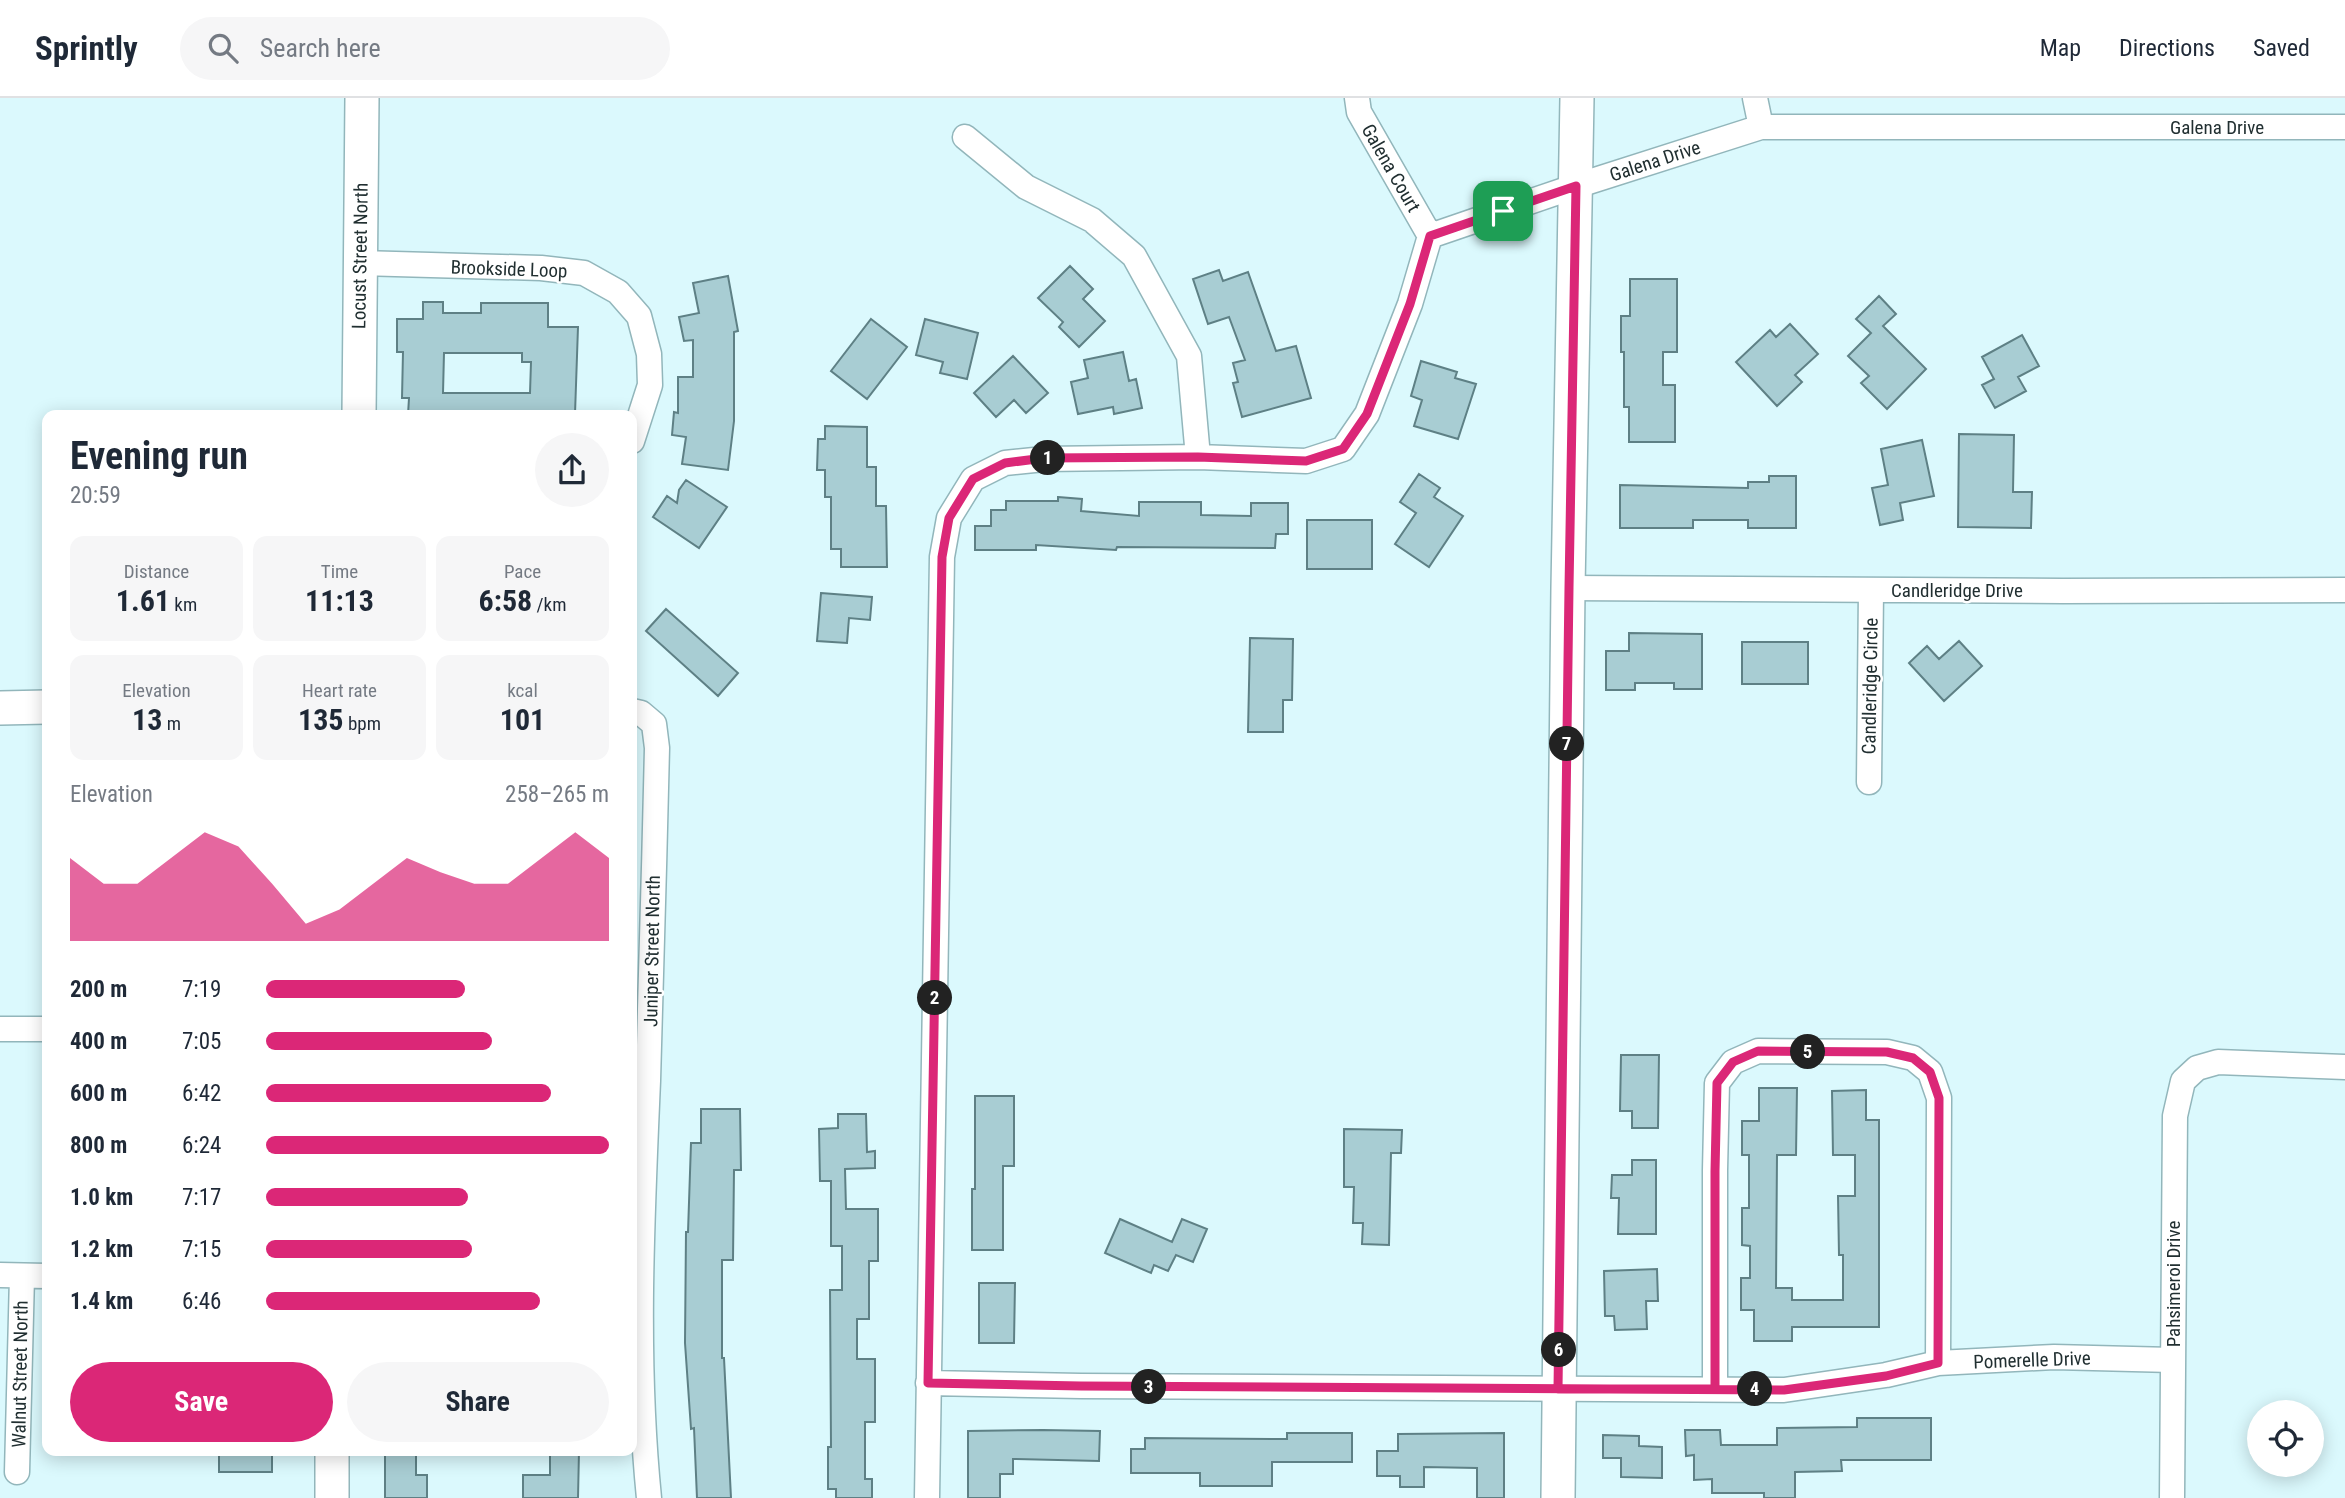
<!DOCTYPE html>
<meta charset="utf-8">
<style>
:root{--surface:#fff;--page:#f6f6f7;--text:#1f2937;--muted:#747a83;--line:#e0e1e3;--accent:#db2777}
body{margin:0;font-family:"Roboto Condensed",sans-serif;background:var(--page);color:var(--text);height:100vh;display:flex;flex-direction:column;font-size:26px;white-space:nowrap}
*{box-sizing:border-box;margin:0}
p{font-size:23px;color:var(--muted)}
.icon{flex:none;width:38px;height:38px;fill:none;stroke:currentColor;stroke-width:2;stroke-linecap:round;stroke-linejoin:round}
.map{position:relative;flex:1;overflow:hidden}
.sheet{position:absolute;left:42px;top:312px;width:595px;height:1046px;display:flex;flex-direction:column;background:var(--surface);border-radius:14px;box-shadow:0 4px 18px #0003}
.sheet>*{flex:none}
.tools{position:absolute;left:2247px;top:1302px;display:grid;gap:14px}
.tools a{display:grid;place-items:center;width:77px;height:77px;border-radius:50%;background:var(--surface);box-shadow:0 4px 18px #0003;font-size:35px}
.pin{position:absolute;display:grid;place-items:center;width:60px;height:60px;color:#fff;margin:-30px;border-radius:14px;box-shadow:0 4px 10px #0006}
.km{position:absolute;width:35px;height:35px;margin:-18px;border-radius:50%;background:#222;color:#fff;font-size:19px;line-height:35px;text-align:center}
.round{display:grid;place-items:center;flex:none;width:74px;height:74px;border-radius:37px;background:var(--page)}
.headline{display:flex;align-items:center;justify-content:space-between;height:119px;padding:0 28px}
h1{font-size:38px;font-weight:700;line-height:52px}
.metrics{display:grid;grid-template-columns:repeat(3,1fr);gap:10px;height:119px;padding:7px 28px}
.metrics div{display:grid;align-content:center;border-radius:14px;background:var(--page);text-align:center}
.metrics b{font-size:30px;font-weight:700}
.metrics small{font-size:19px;font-weight:400}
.metrics p{font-size:19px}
.chart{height:196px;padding:14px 28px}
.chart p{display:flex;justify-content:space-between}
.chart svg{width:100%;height:126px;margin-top:7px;fill:var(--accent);opacity:.7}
.action{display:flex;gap:14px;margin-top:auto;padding:14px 28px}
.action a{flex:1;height:80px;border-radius:42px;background:var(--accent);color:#fff;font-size:28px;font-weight:700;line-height:80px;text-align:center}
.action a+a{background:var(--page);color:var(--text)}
ul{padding:0 28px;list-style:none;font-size:23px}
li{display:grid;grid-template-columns:112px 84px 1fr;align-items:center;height:52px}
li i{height:18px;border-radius:9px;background:var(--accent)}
header{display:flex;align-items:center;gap:42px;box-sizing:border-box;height:98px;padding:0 35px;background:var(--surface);border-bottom:2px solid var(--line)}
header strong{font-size:33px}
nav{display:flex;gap:38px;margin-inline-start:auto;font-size:24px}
.search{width:490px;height:63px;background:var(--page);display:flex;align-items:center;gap:18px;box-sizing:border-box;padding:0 24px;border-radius:38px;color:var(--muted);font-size:26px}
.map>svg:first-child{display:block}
.building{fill:#a8cdd3;stroke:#5e8085;stroke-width:2;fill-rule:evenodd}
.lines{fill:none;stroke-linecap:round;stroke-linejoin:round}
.street-casing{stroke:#92b6bb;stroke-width:27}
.secondary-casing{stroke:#92b6bb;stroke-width:36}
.street{stroke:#fff;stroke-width:24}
.secondary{stroke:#fff;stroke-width:33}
.route-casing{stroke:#fff;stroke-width:14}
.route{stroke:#db2777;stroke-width:9}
.labels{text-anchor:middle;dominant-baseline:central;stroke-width:5;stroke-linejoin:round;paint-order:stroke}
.street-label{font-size:19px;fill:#212f31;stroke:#fff}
</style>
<header>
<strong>Sprintly</strong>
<div class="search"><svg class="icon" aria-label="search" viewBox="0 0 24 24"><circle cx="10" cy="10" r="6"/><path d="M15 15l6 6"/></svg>Search here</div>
<nav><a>Map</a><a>Directions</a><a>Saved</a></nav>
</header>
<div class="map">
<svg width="2345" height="1400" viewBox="0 0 2345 1400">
<rect width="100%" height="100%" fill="#dbf9fd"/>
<path class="building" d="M1070 168 1093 191 1083 201 1105 223 1079 249 1059 229 1063 224 1038 200Z
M1219 172 1223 183 1248 174 1276 253 1296 248 1311 300 1242 319 1233 285 1238 284 1233 265 1245 262 1229 219 1208 226 1193 181Z
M728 178 738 233 734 234V323L728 372 682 366 686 339 672 337 674 314 678 315V279H693V242L684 243 679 219 699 215 693 185Z
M1630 181H1677V254H1663V287H1675V344H1629V309H1624V254H1621V218H1630Z
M1879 198 1896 216 1883 228 1926 271 1887 311 1861 285 1869 278 1848 258 1871 235 1856 221Z
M423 204H443V215H481V205H548V229H578L575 316 408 317 409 300H402L403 254H397V221H423ZM444 255H522V264H531L530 295H443Z
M871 221 907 249 867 301 831 273Z
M925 221 978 235 967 281 940 275 943 264 916 257Z
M1790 226 1818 256 1795 277 1802 284 1777 308 1736 264 1770 232 1776 239Z
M2022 237 2039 268 2018 279 2026 293 1995 310 1982 287 1994 281 1982 259Z
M1123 254 1129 283 1136 281 1142 310 1114 316 1113 309 1078 316 1071 284 1088 280 1084 262Z
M1013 258 1048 295 1026 315 1014 302 996 319 974 295Z
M1421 263 1457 274 1455 280 1476 286 1458 341 1414 328 1422 302 1411 298Z
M825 328 867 329V369H876V408H886L887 469H841V451H831V399H825V372H817L818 341H825Z
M1959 336 2014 337 2013 394H2032L2031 430 1958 429Z
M1922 342 1934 398 1900 405 1903 422 1880 427 1872 390 1888 387 1881 351Z
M1419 376 1440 390 1434 399 1463 418 1429 469 1395 446 1416 415 1400 404Z
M1769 378H1796V430H1748V422H1693V430H1620V387L1748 390V384H1769Z
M686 382 727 409 699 450 653 419 667 398 677 405 679 392Z
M1058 399 1082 401 1081 413 1139 418V404H1201V417L1251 418V405H1288V436H1276L1275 450 1117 449 1116 452 1036 447V452H975V428H991V412H1006V403H1058Z
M1307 422H1372V471H1307Z
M821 495 872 499 870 522 849 520 847 545 817 543Z
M666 511 738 575 718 598 646 533Z
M1629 535 1702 536V591H1674V585H1635V592H1606V553H1629Z
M1250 540 1293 541 1292 602H1283V634H1248Z
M1959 543 1982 568 1944 603 1909 565 1927 548 1939 561Z
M1742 544H1808V586H1742Z
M1621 957H1659L1658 1030H1632V1013H1620Z
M1759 990H1797L1796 1057H1777L1776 1190H1792V1202H1843V1157H1839L1838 1098H1855V1057H1833L1832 993 1866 992V1022H1879V1229H1792V1243H1754V1212H1741V1180H1750V1148L1742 1147V1110H1749V1057H1742V1023H1759Z
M975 998H1014V1068H1003V1152H972V1091H975Z
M701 1011H740L741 1072H734L733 1162H722V1260H724L731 1400H697L694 1330 691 1331 685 1245 686 1134H688L691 1045H701Z
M838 1016H866L867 1054 875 1053V1070L845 1071 846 1111H878V1163H869V1221H857V1261H875V1324H865V1381H872V1400H836V1391H828V1349H831L830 1192H842V1148H831V1083H820L819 1031 838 1030Z
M1344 1031 1402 1032 1401 1055H1391L1389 1147 1362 1146 1363 1125H1353L1354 1089H1344Z
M1632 1062H1656V1136H1618L1619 1100H1611L1612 1077H1632Z
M1120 1121 1172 1144 1182 1121 1207 1131 1193 1164 1176 1157 1168 1173 1154 1167 1151 1175 1105 1155Z
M1657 1171 1658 1203H1646L1647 1231 1615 1232 1614 1218H1605L1604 1173Z
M979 1185H1015L1014 1245H979Z
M1857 1320H1931V1362H1841L1842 1373 1795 1374V1400H1764V1395H1712V1381L1694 1382V1357L1686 1358 1685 1332H1720L1721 1347H1777V1330L1857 1329Z
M1043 1332 1100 1333 1099 1363 1013 1361V1376H1000V1400H968V1333Z
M1287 1335H1352V1364H1272V1388H1200V1375H1131V1351H1145V1340L1287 1341Z
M1504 1335V1400H1477V1370L1424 1369V1389H1400V1378H1377V1353H1398V1336Z
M1603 1337 1639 1338V1348L1662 1349V1380L1621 1379V1360H1603Z
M219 1353H272V1374H219Z
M385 1353H416V1377H427V1400H385Z
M550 1353H579L578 1400H523V1377H550Z"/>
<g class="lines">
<g class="street-casing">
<path id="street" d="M1357 0 1359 14 1430 138
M1755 0 1761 29
M965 39 1026 89 1092 122 1134 158 1189 258 1198 359
M360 165 541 170 584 175 618 194 639 218 649 256 650 287 632 343
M1568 490 2063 493 2345 492
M632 613 641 615 654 626 657 650C654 761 652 872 648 983 642 1122 635 1261 649 1400
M1869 684 1871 492
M0 931H47
M0 1177 47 1178
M928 1285 1081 1288 1784 1292 1886 1277 1938 1265 2054 1259 2172 1262
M1715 1291V1072L1717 985 1733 964 1758 953 1887 954 1913 960 1930 974 1939 1000 1938 1265
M17 1374 22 1178
M927 1400 942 459 949 420 973 381 1005 365 1044 361 1198 359 1306 363 1343 351 1367 316 1410 206 1430 138 1576 88 1761 29H2345
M2172 1400 2175 1018 2183 983 2197 970 2218 964 2345 969"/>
</g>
<g class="secondary-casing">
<path id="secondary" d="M359 317 362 0
M0 610 47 609
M332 1400V1353
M1558 1400 1568 490 1577 0"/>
</g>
<use href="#street" class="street"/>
<use href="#secondary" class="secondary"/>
</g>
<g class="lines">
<g class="route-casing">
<path id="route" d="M1503 113 1430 138 1410 206 1367 316 1343 351 1306 363 1198 359 1044 360 1005 365 973 381 949 420 942 459 928 1285 1081 1288 1784 1292 1886 1278 1938 1265 1939 1000 1930 974 1913 960 1887 954 1758 953 1733 964 1717 985 1715 1073V1291H1558L1569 490 1576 88 1503 113"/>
</g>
<use href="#route" class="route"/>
</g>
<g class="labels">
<g class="street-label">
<text x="2217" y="29">Galena Drive</text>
<text transform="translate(1655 63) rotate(-18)">Galena Drive</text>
<text transform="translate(1391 70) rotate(60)">Galena Court</text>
<text transform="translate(360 158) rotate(-89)">Locust Street North</text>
<text transform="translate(509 171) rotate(2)">Brookside Loop</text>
<text x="1957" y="492">Candleridge Drive</text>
<text transform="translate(1870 588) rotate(-89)">Candleridge Circle</text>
<text transform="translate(652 853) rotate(-89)">Juniper Street North</text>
<text transform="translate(2173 1186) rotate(-90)">Pahsimeroi Drive</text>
<text transform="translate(2032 1262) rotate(-2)">Pomerelle Drive</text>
<text transform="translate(20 1276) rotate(-89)">Walnut Street North</text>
</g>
</g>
</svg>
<div class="tools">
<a><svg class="icon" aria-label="locate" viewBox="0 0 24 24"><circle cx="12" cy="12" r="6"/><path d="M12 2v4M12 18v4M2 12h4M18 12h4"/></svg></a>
</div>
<div class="pin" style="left:1503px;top:113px;background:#1e9e55"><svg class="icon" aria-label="arrive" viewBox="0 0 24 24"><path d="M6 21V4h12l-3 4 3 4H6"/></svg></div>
<b class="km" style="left:1048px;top:360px">1</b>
<b class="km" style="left:935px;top:900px">2</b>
<b class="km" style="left:1149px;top:1289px">3</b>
<b class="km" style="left:1755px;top:1291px">4</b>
<b class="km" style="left:1808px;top:954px">5</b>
<b class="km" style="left:1559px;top:1252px">6</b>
<b class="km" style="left:1567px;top:646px">7</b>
<section class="sheet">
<div class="headline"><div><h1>Evening run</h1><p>20:59</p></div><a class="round"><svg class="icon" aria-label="share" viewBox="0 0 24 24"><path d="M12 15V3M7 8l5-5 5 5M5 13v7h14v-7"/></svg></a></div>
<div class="metrics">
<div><p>Distance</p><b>1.61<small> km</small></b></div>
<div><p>Time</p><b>11:13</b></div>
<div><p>Pace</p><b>6:58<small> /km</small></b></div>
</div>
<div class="metrics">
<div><p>Elevation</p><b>13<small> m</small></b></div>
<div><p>Heart rate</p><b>135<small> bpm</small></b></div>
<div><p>kcal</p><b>101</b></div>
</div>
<div class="chart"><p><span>Elevation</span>258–265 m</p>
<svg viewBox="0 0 160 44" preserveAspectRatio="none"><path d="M0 44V15L10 24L20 24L30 15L40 6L50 11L60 24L70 38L80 33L90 24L100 15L110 20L120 24L130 24L140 15L150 6L160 15V44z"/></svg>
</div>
<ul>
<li><b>200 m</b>7:19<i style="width:58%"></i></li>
<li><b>400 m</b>7:05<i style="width:66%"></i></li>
<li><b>600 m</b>6:42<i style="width:83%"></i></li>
<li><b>800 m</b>6:24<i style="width:100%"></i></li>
<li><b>1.0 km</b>7:17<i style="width:59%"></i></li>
<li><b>1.2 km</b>7:15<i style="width:60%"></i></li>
<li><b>1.4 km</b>6:46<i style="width:80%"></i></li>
</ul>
<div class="action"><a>Save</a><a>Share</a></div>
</section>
</div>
